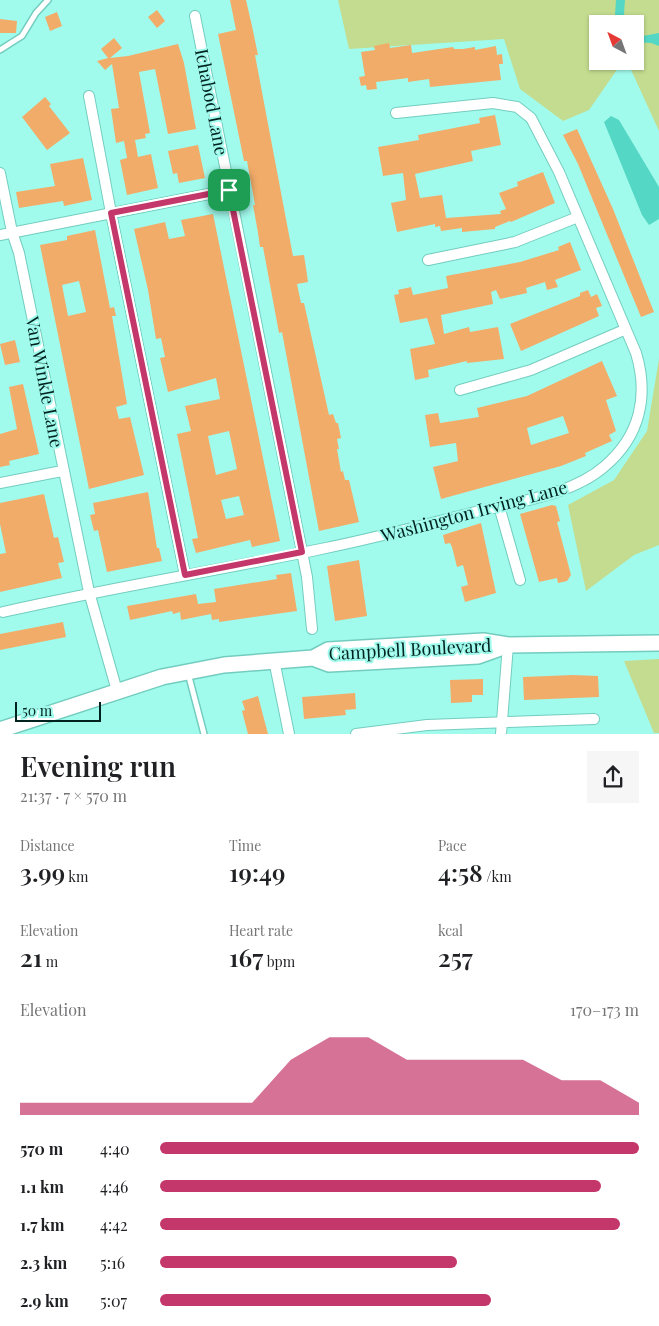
<!DOCTYPE html>
<meta charset="utf-8">
<style>
:root{--surface:#fff;--page:#f6f6f6;--text:#202124;--muted:#757577;--accent:#c4376a}
body{margin:0;font-family:"Playfair Display",serif;background:var(--page);color:var(--text);height:100vh;display:flex;flex-direction:column;font-size:19px;white-space:nowrap}
*{box-sizing:border-box;margin:0}
p{font-size:16px;color:var(--muted)}
.icon{flex:none;width:28px;height:28px;fill:none;stroke:currentColor;stroke-width:2;stroke-linecap:round;stroke-linejoin:round}
.map{position:relative;height:734px;overflow:hidden}
.drawer{display:flex;flex-direction:column;background:var(--surface);flex:1}
.drawer>*{flex:none}
.needle{width:32px;rotate:319deg}
.controls{position:absolute;left:589px;top:15px;display:grid;gap:10px}
.controls a{display:grid;place-items:center;width:55px;height:55px;border-radius:0px;background:var(--surface);box-shadow:0 1px 4px #0004;font-size:25px}
.scale{position:absolute;left:15px;bottom:12px;width:86px;box-sizing:border-box;padding-left:5px;border:2px solid #00231f;border-top:0;font-size:14px;line-height:18px;white-space:nowrap;color:#00231f;-webkit-text-stroke:4px #a1fbed;paint-order:stroke}
.pin{position:absolute;display:grid;place-items:center;width:42px;height:42px;color:#fff;margin:-21px;border-radius:10px;box-shadow:0 2px 8px #0006}
.round{display:grid;place-items:center;flex:none;width:52px;height:52px;border-radius:0px;background:var(--page)}
.summary{display:flex;align-items:center;justify-content:space-between;height:85px;padding:0 20px}
h1{font-size:28px;font-weight:600;line-height:38px}
.stats{display:grid;grid-template-columns:repeat(3,1fr);gap:8px;height:85px;padding:5px 20px}
.stats div{display:grid;align-content:center}
.stats b{font-size:25px;font-weight:600}
.stats small{font-size:14px;font-weight:400}
.stats p{font-size:14px}
.chart{height:140px;padding:10px 20px}
.chart p{display:flex;justify-content:space-between}
.chart svg{width:100%;height:90px;margin-top:5px;fill:var(--accent);opacity:.7}
ul{padding:0 20px;list-style:none;font-size:16px}
li{display:grid;grid-template-columns:80px 60px 1fr;align-items:center;height:38px}
li i{height:12px;border-radius:6px;background:var(--accent)}
.map>svg:first-child{display:block}
.green{fill:#c3dc8f}
.water{fill:#54d7c5}
.building{fill:#f2ac69;fill-rule:evenodd}
.lines{fill:none;stroke-linecap:round;stroke-linejoin:round}
.lane-casing{stroke:#73cdbf;stroke-width:8}
.street-casing{stroke:#73cdbf;stroke-width:12}
.secondary-casing{stroke:#73cdbf;stroke-width:18}
.lane{stroke:#fff;stroke-width:5}
.street{stroke:#fff;stroke-width:10}
.secondary{stroke:#fff;stroke-width:15}
.route-casing{stroke:#fff;stroke-width:10}
.route{stroke:#c4376a;stroke-width:6}
.labels{text-anchor:middle;dominant-baseline:central;stroke-width:4;stroke-linejoin:round;paint-order:stroke}
.street-label{font-size:18px;fill:#00231f;stroke:#a1fbed}
</style>
<div class="map">
<svg width="659" height="734" viewBox="0 0 659 734">
<rect width="100%" height="100%" fill="#a1fbed"/>
<path class="green" d="M338 0H659V131L627 61H635V24H598V61H623L589 110 563 121 520 89 504 39 349 49Z
M659 359V545L634 555 586 591 568 505 614 480 647 431Z
M659 659V733H654L624 661Z"/>
<path class="water" d="M616 0H625L624 14 627 24H618L615 15Z
M635 32 643 36 659 33V46L651 43 635 42Z
M611 116 619 120 659 187V219L649 225 642 215 604 122Z"/>
<path class="building" d="M230 0H246L252 26 258 55H255L293 256 304 255 306 268 308 282 297 284 301 303H304L329 415 333 414 336 423H338L341 438 337 439 339 449H337L341 472 343 471 345 480H349L359 522 319 531 282 332 279 333 263 247H260L258 233 253 205H255L247 161H244L218 34 236 30Z
M157 10 165 21 157 28 148 17Z
M57 12 62 26 50 31 45 17Z
M0 19 17 21 16 33H0Z
M114 38 122 48 110 58 128 56 178 44 184 63 196 129 168 134 155 69 139 72 150 133 145 134 146 138 135 140 138 157 151 154 158 188 127 195 120 160 127 158 124 141 116 143 111 109 119 108 112 64 105 70 97 61 108 58 101 49Z
M389 43 390 48 411 45 412 53 453 47 454 49H463L475 47V50L496 46 497 55 502 54 503 64H499L501 80 430 87 429 79 408 82V78L376 82 377 89 367 90 366 85 361 86 359 77 365 76 361 52 375 50 374 46Z
M45 97 51 104 49 106 70 133 47 150 22 117Z
M495 115 501 145 471 151 473 161 415 174 420 198 442 195 446 218 501 214 500 211 506 209 499 193 518 186 517 182 543 172 555 203 511 222 510 221 495 227V229L462 232V228L441 231 440 226 435 227V224L397 232 391 203 406 200 403 173 383 176 378 147 419 140 418 135 480 123 479 118Z
M577 129 613 209 654 312 641 317 578 164 563 135Z
M198 145 205 178 179 183 177 173 173 174 168 151Z
M83 158 92 200 64 206 63 201 19 208 16 192 55 186 50 164Z
M213 214 280 541 252 547 250 540 196 553 192 539 198 538 177 434 191 431 185 406 220 399 216 378 168 392 160 358 165 357 161 338 156 339 148 290 134 229 165 222 169 239 185 236 181 220ZM229 431 237 469 216 475 208 436ZM239 496 244 515 226 519 221 500Z
M95 230 110 308 114 307 116 316H112L126 398 127 404 116 407 119 419 130 417 144 475 89 489 40 245 67 240V236ZM79 281 86 312 68 316 62 285Z
M570 242 581 270 555 280 558 287 547 290 545 282 526 288 527 293 500 299 496 290 491 292 493 304 441 315 444 334 469 327 470 332 498 327 504 359 467 363V361L428 370 429 377 415 380 410 349 435 344 427 318 400 323 394 295 399 294 398 290 411 287 413 295 448 288 446 276 520 262 559 250 558 247Z
M588 290 591 297 597 294 602 306 596 308 599 316 521 351 510 324 580 296V293Z
M15 340 20 362 5 365 0 344Z
M602 361 617 396 606 400 616 431 609 435 612 441 585 453 586 456 561 466 441 499 433 467 458 461 456 443 430 447 425 415 438 413 440 423 479 417 477 408 527 396ZM563 416 569 433 531 445 527 428Z
M23 384 39 454 9 461 10 465 0 467V434L17 429 9 387Z
M148 492 157 548H159L162 561 107 572 98 530 94 531 90 515 95 514 93 503Z
M44 494 54 538 58 537 64 562 58 563 62 578 0 592V554L6 553 0 524V503Z
M552 505 556 506 560 521 557 522 571 575 567 581 558 583 557 578 539 582 520 514Z
M481 523 496 593 465 602 461 587 468 585 463 565 457 567 452 547 450 543 445 544 443 535Z
M359 560 367 616 335 621 327 566Z
M291 573 297 611 219 622V619L212 620 211 614 181 620 180 612 173 614 172 611 130 620 127 606 196 594 198 604 216 602 214 589 277 579 276 575Z
M63 622 66 637 0 650V634Z
M573 675 598 676 599 697 524 700 523 677Z
M483 679V695H472V702L451 703 450 680Z
M355 693 356 709 345 710 346 715 304 719 302 697Z
M258 696 268 734H248L242 711 245 710 242 701Z"/>
<g class="lines">
<g class="lane-casing">
<path id="lane" d="M0 50 22 36 36 13 48 0
M188 673 204 734"/>
</g>
<g class="street-casing">
<path id="street" d="M195 16 307 577 312 629
M89 96 111 213 185 575
M0 173 12 232 19 253 89 592 117 691
M0 235 229 190
M428 260 515 242 578 217
M460 390 531 370 624 330
M0 483 62 471
M499 506 520 580
M3 612C108 588 215 571 321 549 371 539 421 526 471 513 514 502 571 496 605 466 640 436 649 396 636 353L559 172 531 118 517 107 493 103 396 113
M274 660 289 734
M356 734 427 725 594 719
M501 734 508 645"/>
</g>
<g class="secondary-casing">
<path id="secondary" d="M313 658 329 664 478 656 506 646
M0 730 162 677 224 665 313 658 328 650 483 641 508 645 659 643"/>
</g>
<use href="#lane" class="lane"/>
<use href="#street" class="street"/>
<use href="#secondary" class="secondary"/>
</g>
<g class="lines">
<g class="route-casing">
<path id="route" d="M229 190 302 552 185 575 111 213Z"/>
</g>
<use href="#route" class="route"/>
</g>
<g class="labels">
<g class="street-label">
<text transform="translate(212 102) rotate(79)">Ichabod Lane</text>
<text transform="translate(45 382) rotate(79)">Van Winkle Lane</text>
<text transform="translate(474 511) rotate(-15)">Washington Irving Lane</text>
<text transform="translate(410 649) rotate(-3)">Campbell Boulevard</text>
</g>
</g>
</svg>
<div class="controls">
<a><svg class="needle" viewBox="-14 -14 28 28"><path d="M0-13l5 13h-10z" fill="#e53935"/><path d="M0 13l5-13h-10z" fill="#757577"/></svg></a>
</div>
<div class="scale">50 m</div>
<div class="pin" style="left:229px;top:190px;background:#1e9e55"><svg class="icon" aria-label="arrive" viewBox="0 0 24 24"><path d="M6 21V4h12l-3 4 3 4H6"/></svg></div>
</div>
<section class="drawer">
<div class="summary"><div><h1>Evening run</h1><p>21:37 · 7 × 570 m</p></div><a class="round"><svg class="icon" aria-label="share" viewBox="0 0 24 24"><path d="M12 15V3M7 8l5-5 5 5M5 13v7h14v-7"/></svg></a></div>
<div class="stats">
<div><p>Distance</p><b>3.99<small> km</small></b></div>
<div><p>Time</p><b>19:49</b></div>
<div><p>Pace</p><b>4:58<small> /km</small></b></div>
</div>
<div class="stats">
<div><p>Elevation</p><b>21<small> m</small></b></div>
<div><p>Heart rate</p><b>167<small> bpm</small></b></div>
<div><p>kcal</p><b>257</b></div>
</div>
<div class="chart"><p><span>Elevation</span>170–173 m</p>
<svg viewBox="0 0 160 44" preserveAspectRatio="none"><path d="M0 44V38L10 38L20 38L30 38L40 38L50 38L60 38L70 17L80 6L90 6L100 17L110 17L120 17L130 17L140 27L150 27L160 38V44z"/></svg>
</div>
<ul>
<li><b>570 m</b>4:40<i style="width:100%"></i></li>
<li><b>1.1 km</b>4:46<i style="width:92%"></i></li>
<li><b>1.7 km</b>4:42<i style="width:96%"></i></li>
<li><b>2.3 km</b>5:16<i style="width:62%"></i></li>
<li><b>2.9 km</b>5:07<i style="width:69%"></i></li>
</ul>
</section>
